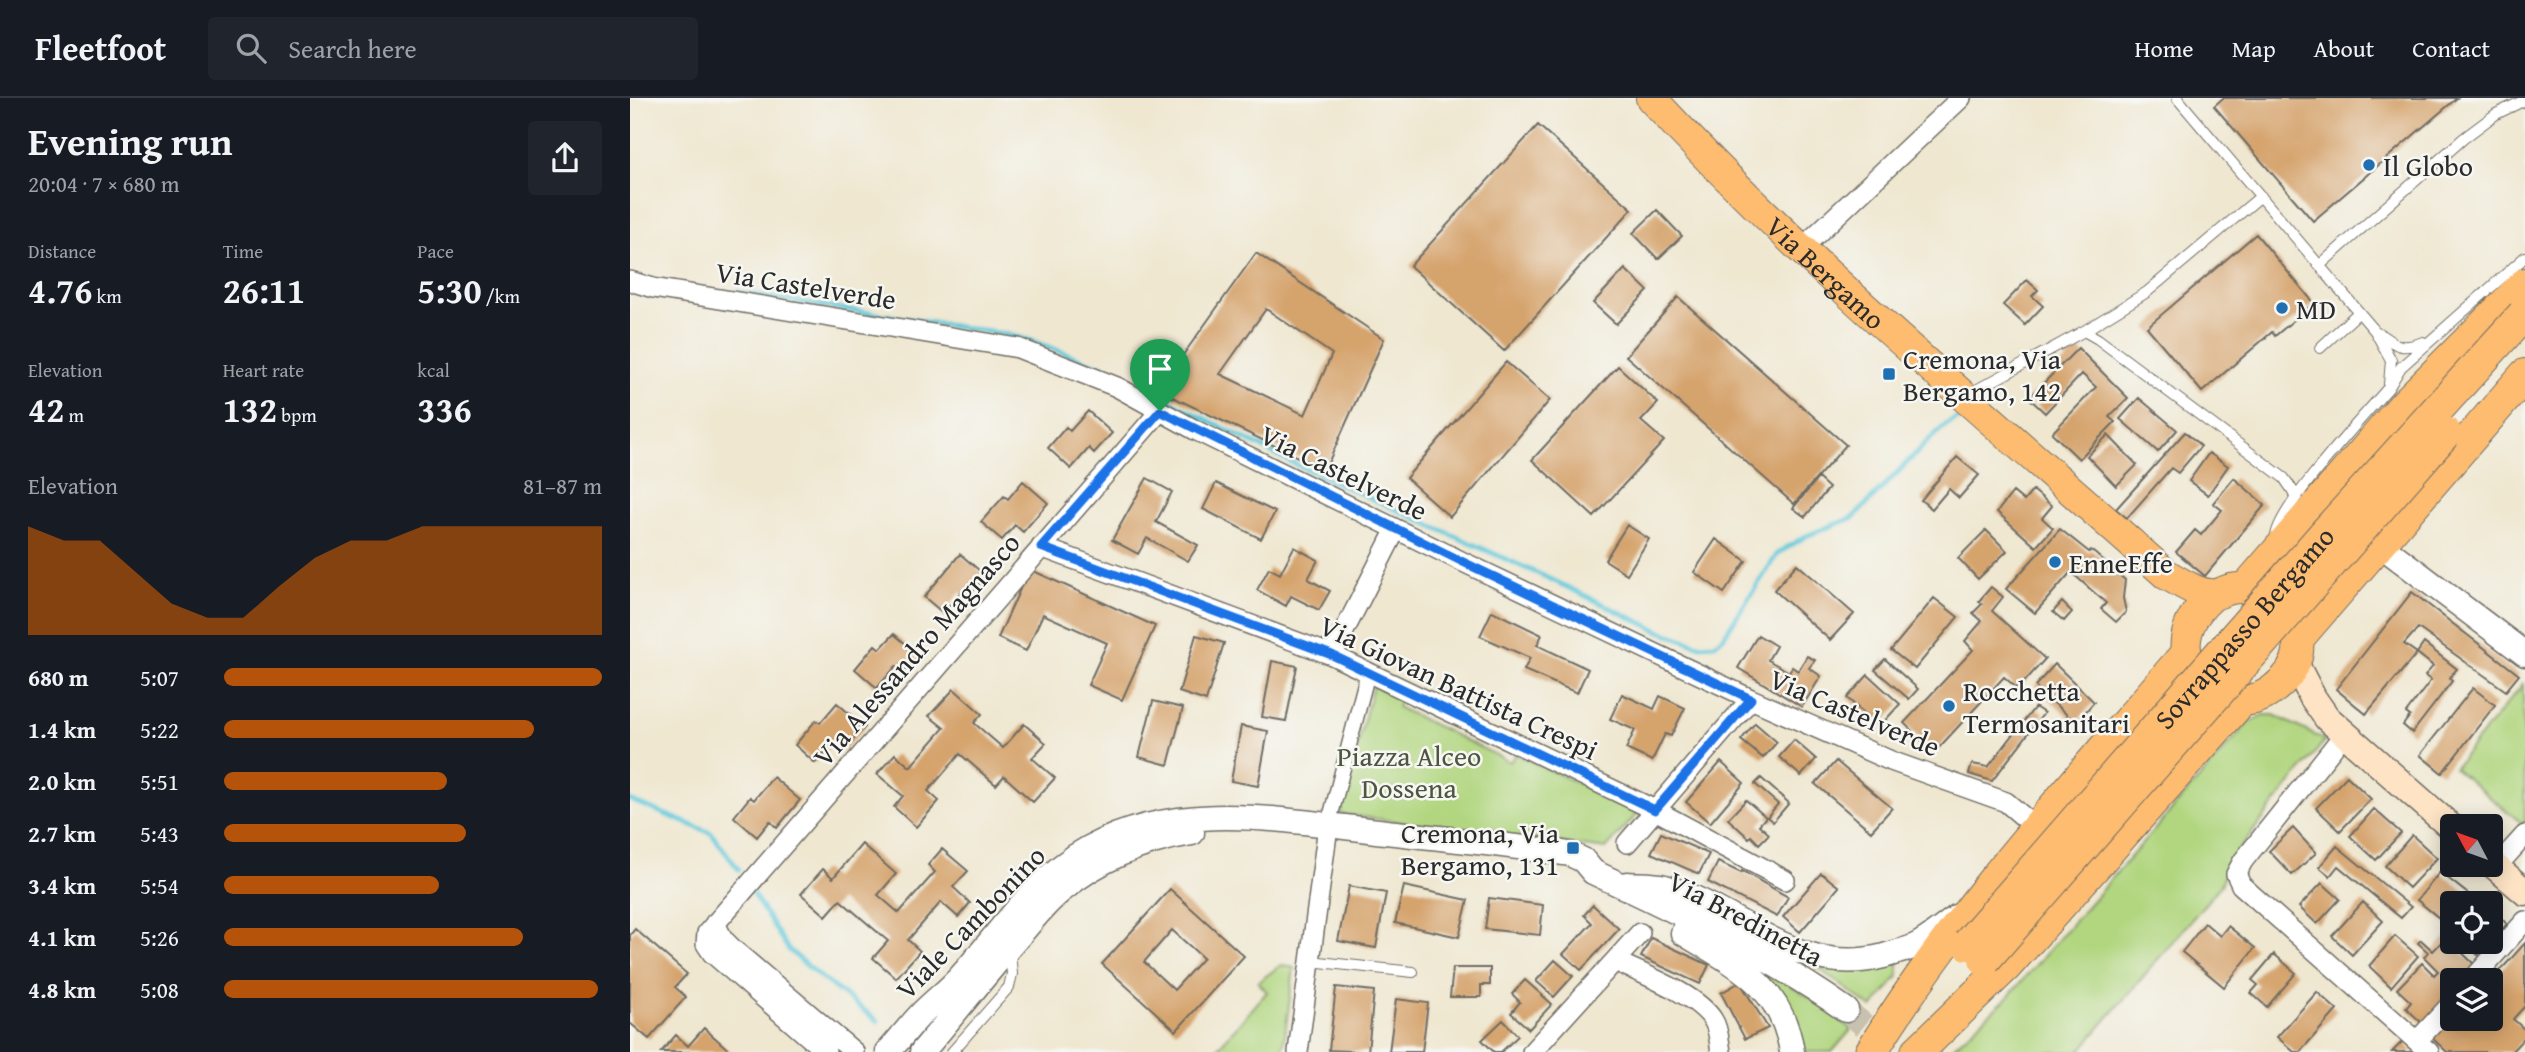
<!DOCTYPE html>
<meta charset="utf-8">
<style>
:root{--surface:#171b24;--page:#20242c;--text:#f1f3f6;--muted:#9ea1a6;--line:#363941;--accent:#b45309}
body{margin:0;font-family:"Gentium Book Plus",serif;background:var(--page);color:var(--text);height:100vh;display:flex;flex-direction:column;font-size:26px;white-space:nowrap}
*{box-sizing:border-box;margin:0}
p{font-size:23px;color:var(--muted)}
.icon{flex:none;width:38px;height:38px;fill:none;stroke:currentColor;stroke-width:2;stroke-linecap:round;stroke-linejoin:round}
.map{position:relative;flex:1;overflow:hidden}
.side{display:flex;flex-direction:column;background:var(--surface);width:630px}
.side>*{flex:none}
.needle{width:46px;rotate:311deg}
.tools{position:absolute;left:1810px;top:716px;display:grid;gap:14px}
.tools a{display:grid;place-items:center;width:63px;height:63px;border-radius:7px;background:var(--surface);box-shadow:0 4px 18px #0003;font-size:35px}
.pin{position:absolute;display:grid;place-items:center;width:60px;height:60px;color:#fff;margin:-72px -30px;border-radius:50% 50% 50% 0;rotate:-45deg;box-shadow:0 0 7px #0007}
.pin .icon{rotate:45deg}
.round{display:grid;place-items:center;flex:none;width:74px;height:74px;border-radius:7px;background:var(--page)}
.head{display:flex;align-items:center;justify-content:space-between;height:119px;padding:0 28px}
h1{font-size:38px;font-weight:600;line-height:52px}
.stats{display:grid;grid-template-columns:repeat(3,1fr);gap:10px;height:119px;padding:7px 28px}
.stats div{display:grid;align-content:center}
.stats b{font-size:35px;font-weight:600}
.stats small{font-size:19px;font-weight:400}
.stats p{font-size:19px}
.chart{height:196px;padding:14px 28px}
.chart p{display:flex;justify-content:space-between}
.chart svg{width:100%;height:126px;margin-top:7px;fill:var(--accent);opacity:.7}
ul{padding:0 28px;list-style:none;font-size:23px}
li{display:grid;grid-template-columns:112px 84px 1fr;align-items:center;height:52px}
li i{height:18px;border-radius:9px;background:var(--accent)}
header{display:flex;align-items:center;gap:42px;box-sizing:border-box;height:98px;padding:0 35px;background:var(--surface);border-bottom:2px solid var(--line)}
header strong{font-size:33px}
nav{display:flex;gap:38px;margin-inline-start:auto;font-size:24px}
.search{width:490px;height:63px;background:var(--page);display:flex;align-items:center;gap:18px;box-sizing:border-box;padding:0 24px;border-radius:7px;color:var(--muted);font-size:26px}
main{display:flex;flex:1;min-height:0}
.map>svg:first-child{display:block}
.green{fill:#b1d67f;stroke:#6e8055;stroke-width:2}
.lines{fill:none;stroke-linecap:round;stroke-linejoin:round}
.stream{stroke:#5ec7da;stroke-width:5}
.building{fill:#d5a36c;fill-rule:evenodd}
.tertiary-tunnel{stroke:#c8c1af;stroke-width:24;stroke-dasharray:24 12;stroke-linecap:butt}
.service-casing{stroke:#706d65;stroke-width:12}
.pedestrian-casing{stroke:#706d65;stroke-width:17}
.minor-casing{stroke:#706d65;stroke-width:22}
.tertiary-casing{stroke:#706d65;stroke-width:27}
.secondary-casing{stroke:#706d65;stroke-width:29}
.primary-casing{stroke:#706d65;stroke-width:32}
.trunk-casing{stroke:#706d65;stroke-width:34}
.service{stroke:#fff;stroke-width:10}
.pedestrian{stroke:#fff;stroke-width:14}
.minor{stroke:#fff;stroke-width:19}
.tertiary{stroke:#fff;stroke-width:24}
.secondary{stroke:#fee4c5;stroke-width:26}
.primary{stroke:#fdbc6f;stroke-width:30}
.trunk{stroke:#fdbc6f;stroke-width:32}
.trunk-bridge-casing{stroke:#706d65;stroke-width:34;stroke-linecap:butt}
.trunk-bridge{stroke:#fdbc6f;stroke-width:32}
.route-casing{stroke:#fff;stroke-width:14}
.route{stroke:#1a73e8;stroke-width:9}
.poi-dot{fill:#1f6fb2;stroke:#f6f6f2;stroke-width:2.5}
.labels{text-anchor:middle;dominant-baseline:central;stroke-width:5;stroke-linejoin:round;paint-order:stroke}
.poi-label{font-size:28px;fill:#2b2b2b;stroke:#f6f6f2;text-anchor:start}
.street-label{font-size:28px;fill:#2b2b2b;stroke:#f6f6f2}
.park-label{font-size:28px;fill:#4c5640;stroke:#f6f6f2}
</style>
<header>
<strong>Fleetfoot</strong>
<div class="search"><svg class="icon" aria-label="search" viewBox="0 0 24 24"><circle cx="10" cy="10" r="6"/><path d="M15 15l6 6"/></svg>Search here</div>
<nav><a>Home</a><a>Map</a><a>About</a><a>Contact</a></nav>
</header>
<main>
<section class="side">
<div class="head"><div><h1>Evening run</h1><p>20:04 · 7 × 680 m</p></div><a class="round"><svg class="icon" aria-label="share" viewBox="0 0 24 24"><path d="M12 15V3M7 8l5-5 5 5M5 13v7h14v-7"/></svg></a></div>
<div class="stats">
<div><p>Distance</p><b>4.76<small> km</small></b></div>
<div><p>Time</p><b>26:11</b></div>
<div><p>Pace</p><b>5:30<small> /km</small></b></div>
</div>
<div class="stats">
<div><p>Elevation</p><b>42<small> m</small></b></div>
<div><p>Heart rate</p><b>132<small> bpm</small></b></div>
<div><p>kcal</p><b>336</b></div>
</div>
<div class="chart"><p><span>Elevation</span>81–87 m</p>
<svg viewBox="0 0 160 44" preserveAspectRatio="none"><path d="M0 44V6L10 11L20 11L30 22L40 33L50 38L60 38L70 27L80 17L90 11L100 11L110 6L120 6L130 6L140 6L150 6L160 6V44z"/></svg>
</div>
<ul>
<li><b>680 m</b>5:07<i style="width:100%"></i></li>
<li><b>1.4 km</b>5:22<i style="width:82%"></i></li>
<li><b>2.0 km</b>5:51<i style="width:59%"></i></li>
<li><b>2.7 km</b>5:43<i style="width:64%"></i></li>
<li><b>3.4 km</b>5:54<i style="width:57%"></i></li>
<li><b>4.1 km</b>5:26<i style="width:79%"></i></li>
<li><b>4.8 km</b>5:08<i style="width:99%"></i></li>
</ul>
</section>
<div class="map">
<svg width="1895" height="954" viewBox="0 0 1895 954">
<rect width="100%" height="100%" fill="#f6f6f2"/>
<filter id="ink" filterUnits="userSpaceOnUse"><feTurbulence type="fractalNoise" baseFrequency=".0143" numOctaves="2"/><feDisplacementMap in="SourceGraphic" scale="14" xChannelSelector="R" yChannelSelector="G"/><feConvolveMatrix kernelMatrix="1 2 1 2 8 2 1 2 1" color-interpolation-filters="sRGB"/></filter>
<filter id="wash" filterUnits="userSpaceOnUse"><feTurbulence type="fractalNoise" baseFrequency=".00686" numOctaves="4" result="noise"/><feDisplacementMap in="SourceGraphic" scale="28" xChannelSelector="R" yChannelSelector="G"/><feGaussianBlur stdDeviation="1.57" result="paint"/><feColorMatrix in="noise" values="0 0 0 0 0 0 0 0 0 0 0 0 0 0 0 0 0 1.4 0 .05"/><feComposite in="paint" operator="in"/></filter>
<g filter="url(#wash)">
<rect width="100%" height="100%" fill="#efe7d0"/>
<path class="green" d="M1893 586 1895 723 1893 726 1824 670Z
M743 587 770 601 767 609 880 664 886 656 1009 714 976 751 710 716Z
M1633 617H1644L1695 642 1599 764 1591 787 1449 954H1318L1378 899 1617 626Z
M1268 864V879L1242 910 1187 869Z
M1122 865 1186 903 1222 931 1202 954H1170Z
M651 867 664 870 654 944 650 954H584L637 894 628 884Z"/>
<g class="lines">
<path class="stream" d="M106 194 374 236 402 243 470 268 665 366 918 480 1027 532 1068 547 1085 546 1094 538 1148 455 1176 438 1224 419 1300 341 1317 326 1332 318
M0 702 81 735 109 772
M123 796 158 851 189 878 248 923"/>
</g>
<g id="blocks">
<path class="building" d="M1593 0H1827L1683 123 1584 8Z
M908 27 1002 111 874 253 780 168Z
M1027 112 1052 138 1028 161 1003 135Z
M1626 136 1684 205 1645 238 1642 234 1572 294 1517 229Z
M626 155 754 241 695 372 528 292ZM636 211 702 256 675 317 590 276Z
M995 171 1018 193 986 226 963 205Z
M1397 182 1408 192 1402 198 1413 208 1395 227 1373 207Z
M1048 199 1216 347 1164 406 996 258Z
M1448 250 1498 300 1479 319 1485 324 1449 361 1422 335 1466 289 1452 276 1415 315 1399 300Z
M876 264 920 302 820 419 776 380Z
M988 268 1028 305 1011 323 1034 343 964 419 902 362Z
M1509 300 1547 332 1528 354 1490 321Z
M458 313 482 335 464 355 459 350 441 371 418 350 436 329 440 333Z
M1555 334 1571 348 1548 375 1541 370 1497 420 1486 411Z
M1478 337 1507 367 1486 388 1457 358Z
M1579 355 1598 368 1578 397 1559 383Z
M1327 359 1349 377 1329 400 1319 391 1302 411 1291 402Z
M517 380 542 394 526 424 568 447 558 463 517 440 508 456 482 442Z
M1188 380 1199 390 1175 419 1163 410Z
M1604 380 1635 407 1575 478 1546 454 1565 432 1571 437 1592 412 1583 405Z
M393 383 418 405 393 434 385 427 372 442 351 424 374 398 378 401Z
M586 385 645 414 631 441 573 411Z
M1403 392 1422 408 1412 420 1423 430 1406 449 1367 414 1383 394 1394 403Z
M997 427 1019 441 997 476 975 462Z
M1430 431 1459 454 1461 452 1495 482 1493 500 1496 514 1486 524 1471 511 1476 505 1441 474 1405 515 1376 491Z
M1356 432 1377 453 1348 481 1328 460Z
M1086 441 1116 463 1094 495 1064 474Z
M664 449 688 462 678 481 700 493 689 512 661 498 656 508 627 492 639 470 650 476Z
M330 456 356 478 337 500 331 494 313 515 294 499Z
M1167 466 1224 516 1200 542 1144 492Z
M399 471 525 528 492 602 458 587 477 545 413 516 396 553 368 540Z
M1361 489 1373 499 1362 513 1415 561 1388 591 1374 579 1304 655 1274 625 1343 552 1335 543 1352 523 1343 515 1352 506 1349 503Z
M1782 494 1889 577 1876 593 1788 530 1774 546 1787 555 1794 545 1827 571 1819 580 1822 583 1782 635 1773 627 1780 618 1776 615 1801 582 1795 578 1803 568 1787 555 1736 616 1706 591Z
M1304 500 1328 519 1285 571 1261 552Z
M1432 504 1442 514 1434 523 1423 514Z
M862 513 912 537 907 547 958 571 947 595 894 572 900 560 850 538Z
M264 536 289 557 274 574 266 568 247 590 225 571 245 547 250 551Z
M566 537 594 545 576 603 549 594Z
M1128 537 1146 548 1138 562 1159 574 1162 569 1168 573 1177 558 1185 562 1179 570 1191 578 1172 609 1108 570Z
M1255 561 1288 591 1279 601 1245 572Z
M642 563 667 568 656 623 632 619Z
M1425 566 1464 604 1446 625 1405 588Z
M1238 577 1270 606 1249 629 1217 600Z
M1843 590 1865 607 1812 675 1790 657Z
M324 591 352 616 344 625 373 650 394 626 416 645 402 660 425 680 403 704 374 678 366 687 330 656 298 693 309 703 286 729 264 709 273 698 247 676 265 656 280 669 314 630 299 618Z
M992 596 1024 611 1030 598 1055 610 1041 638 1035 636 1022 663 996 651 1005 632 980 621Z
M523 603 553 610 538 667 509 659Z
M207 605 235 629 213 653 203 645 185 665 165 647 186 622 190 625Z
M1405 609 1414 615 1362 683 1339 676 1342 666 1358 669Z
M1125 625 1147 644 1133 660 1111 642Z
M611 628 638 633 628 688 601 683Z
M1164 642 1186 661 1171 678 1149 659Z
M1206 663 1262 710 1241 733 1185 686Z
M1091 664 1114 685 1080 725 1056 704Z
M1717 678 1741 701 1710 733 1686 710Z
M143 679 170 702 147 730 140 723 127 739 104 719 120 699 124 702Z
M1131 680 1159 705 1143 724 1137 719 1148 706 1125 686Z
M1116 702 1136 719 1129 727 1139 736 1129 746 1121 738 1119 740 1098 721Z
M1744 711 1771 735 1746 762 1720 738Z
M1663 730 1686 755 1662 777 1639 753Z
M1031 735 1079 756 1069 776 1021 755Z
M1782 737 1807 760 1779 790 1755 768Z
M232 746 266 776 248 797 269 815 305 774 298 767 312 751 338 773 323 789 340 805 328 819 311 804 278 842 290 853 266 880 243 860 258 843 210 802 196 818 171 796 193 771 203 780Z
M1707 748 1781 809 1771 820 1708 768 1700 778 1689 769Z
M1088 764 1111 775 1112 773 1158 799 1147 819 1078 784Z
M1810 774 1838 796 1830 805H1822V815L1814 824 1787 802Z
M1191 775 1209 789 1170 834 1153 819Z
M1692 785 1710 801 1687 826 1669 809Z
M719 788 756 795 746 850 708 843Z
M774 788 838 802 829 839 765 825Z
M540 791 614 858 546 933 472 866ZM542 832 573 860 544 892 514 864Z
M859 800 913 807 910 837 855 831Z
M1733 804 1753 823 1722 857 1702 838Z
M963 807 989 831 951 872 933 856 962 825 954 817Z
M1860 810 1877 826 1848 857 1834 844H1860Z
M1575 825 1590 838 1598 828 1625 850 1594 889 1552 854Z
M5 831 57 876 45 889 56 899 19 941 0 925V837Z
M1765 838 1788 858 1761 889 1739 868Z
M1816 839 1849 871 1839 882H1822V900L1795 928 1776 910 1781 904 1767 891 1792 865 1804 877 1808 873 1794 859 1798 854 1788 845 1791 842 1803 853Z
M1021 840 1079 867 1070 886 1011 859Z
M1895 845V910L1894 909 1883 921 1895 932V939L1881 954H1817L1798 936 1822 909V920H1860V884Z
M1644 856 1666 875 1637 909 1621 895 1628 887 1622 882Z
M925 862 943 878 924 899 906 883Z
M823 870H860V887H851V899H820Z
M895 882 922 906 899 931 881 915 890 904 882 896Z
M1110 884 1138 930 1115 941 1091 895Z
M706 889 744 893 738 954 699 952Z
M1687 894 1707 912 1670 954H1664L1647 939Z
M766 901 798 905 792 954H759Z
M873 922 888 938 871 954H864L852 942Z
M74 930 101 954H31L46 937 58 948Z
M1773 943 1784 954H1762Z"/>
</g>
</g>
<g filter="url(#ink)">
<use href="#blocks" fill-opacity="0" stroke="#706d65" stroke-width="2"/>
<g class="lines">
<path class="tertiary-tunnel" d="M1216 912 1266 954"/>
<g class="service-casing">
<path id="service" d="M1549 0 1548 1 1745 233 1761 262 1759 286
M1690 167 1834 40 1866 16 1895 2
M1454 233 1468 241 1654 380 1663 393 1665 400
M1747 234C1766 247 1770 253 1793 244
M1690 250 1729 214
M1339 296 1454 233 1517 194 1631 98
M1646 438C1650 407 1735 317 1759 289L1771 269 1895 159
M680 863 783 874
M322 954 379 889 382 876 380 854"/>
</g>
<g class="pedestrian-casing">
<path id="pedestrian" d="M698 728 738 574"/>
</g>
<g class="minor-casing">
<path id="minor" d="M1171 151 1331 0
M0 183 23 190 388 250 487 289 567 333 831 463 1121 601 1261 663 1376 704 1396 721 1401 736
M411 449 702 557 1025 712 1155 782
M702 557 766 431
M1715 635 1613 763 1606 776 1611 787 1799 954
M997 745 1121 601
M1866 769 1895 737
M85 825 93 841 104 852 224 954
M985 863C1012 876 1067 896 1083 922 1089 931 1089 944 1091 954
M1842 882 1895 823
M1787 943 1822 905
M196 954 82 855 76 846 77 835 530 313
M668 954 698 728
M902 954 1010 835"/>
</g>
<g class="tertiary-casing">
<path id="tertiary" d="M1736 436 1895 556
M997 786C1009 787 1023 786 1035 789 1112 812 1167 881 1254 858 1265 854 1279 852 1289 846 1303 838 1316 827 1328 818
M1053 835C1106 867 1152 887 1162 954
M258 954C270 941 281 926 293 914 306 901 320 891 332 877 371 833 406 779 459 750 551 700 656 723 756 734 817 741 879 747 940 756L953 762 963 774C1049 814 1138 857 1216 912
M292 954C324 916 355 877 388 839 402 823 415 805 432 792 470 760 514 743 562 735"/>
</g>
<g class="secondary-casing">
<path id="secondary" d="M1665 565 1683 600 1697 620 1822 730
M1860 764 1895 794"/>
</g>
<g class="primary-casing">
<g id="primary">
<path id="s1" d="M1021 0C1180 172 1362 321 1537 477 1551 484 1569 498 1586 496 1591 495 1596 492 1601 491 1616 488 1634 492 1646 501 1661 514 1670 534 1668 554 1666 568 1657 580 1646 589 1594 635 1511 554 1585 496"/>
</g>
</g>
<g class="trunk-casing">
<path id="trunk" d="M1616 490 1776 305 1895 186
M1668 540 1895 277
M1241 954C1330 809 1446 685 1556 556
M1287 954 1377 867 1612 602"/>
</g>
<use href="#service" class="service"/>
<use href="#pedestrian" class="pedestrian"/>
<use href="#minor" class="minor"/>
<use href="#tertiary" class="tertiary"/>
<use href="#secondary" class="secondary"/>
<use href="#primary" class="primary"/>
<use href="#trunk" class="trunk"/>
<g class="trunk-bridge-casing">
<g id="trunk-bridge">
<path id="s2" d="M1338 846 1696 434 1893 217"/>
<path d="M1355 861 1815 335"/>
</g>
</g>
<use href="#trunk-bridge" class="trunk-bridge"/>
</g>
</g>
<g class="lines" filter="url(#ink)">
<g class="route-casing">
<path id="route" d="M530 313 831 463 1121 601 1025 712 702 557 411 449Z"/>
</g>
<use href="#route" class="route"/>
</g>
<g class="poi-dot">
<circle cx="1739" cy="67" r="7"/>
<circle cx="1652" cy="210" r="7"/>
<rect x="1252" y="269" width="14" height="14" rx="3.5"/>
<circle cx="1425" cy="464" r="7"/>
<circle cx="1319" cy="608" r="7"/>
<rect x="936" y="743" width="14" height="14" rx="3.5"/>
</g>
<g class="labels">
<g class="poi-label">
<text x="1753" y="67">Il Globo</text>
<text x="1666" y="210">MD</text>
<text x="1273" y="260">Cremona, Via<tspan x="1273" dy="32">Bergamo, 142</tspan></text>
<text x="1439" y="464">EnneEffe</text>
<text x="1333" y="592">Rocchetta<tspan x="1333" dy="32">Termosanitari</tspan></text>
<text x="929" y="734" text-anchor="end">Cremona, Via<tspan x="929" dy="32">Bergamo, 131</tspan></text>
</g>
<g class="street-label">
<text stroke="none"><textPath href="#s1" startOffset="247">Via Bergamo</textPath></text>
<text transform="translate(176 187) rotate(9)">Via Castelverde</text>
<text transform="translate(714 374) rotate(26)">Via Castelverde</text>
<text stroke="none"><textPath href="#s2" startOffset="420">Sovrappasso Bergamo</textPath></text>
<text transform="translate(286 551) rotate(-49)">Via Alessandro Magnasco</text>
<text transform="translate(829 589) rotate(25)">Via Giovan Battista Crespi</text>
<text transform="translate(1225 614) rotate(23)">Via Castelverde</text>
<text transform="translate(1116 820) rotate(28)">Via Bredinetta</text>
<text transform="translate(340 824) rotate(-46)">Viale Cambonino</text>
</g>
<g class="park-label">
<text x="779" y="657">Piazza Alceo<tspan x="779" dy="32">Dossena</tspan></text>
</g>
</g>
</svg>
<div class="tools">
<a><svg class="needle" viewBox="-14 -14 28 28"><path d="M0-13l5 13h-10z" fill="#e53935"/><path d="M0 13l5-13h-10z" fill="#9ea1a6"/></svg></a>
<a><svg class="icon" aria-label="locate" viewBox="0 0 24 24"><circle cx="12" cy="12" r="6"/><path d="M12 2v4M12 18v4M2 12h4M18 12h4"/></svg></a>
<a><svg class="icon" aria-label="layers" viewBox="0 0 24 24"><path d="M12 4l9 5-9 5-9-5zM3 14l9 5 9-5"/></svg></a>
</div>
<div class="pin" style="left:530px;top:313px;background:#1e9e55"><svg class="icon" aria-label="arrive" viewBox="0 0 24 24"><path d="M6 21V4h12l-3 4 3 4H6"/></svg></div>
</div>
</main>
